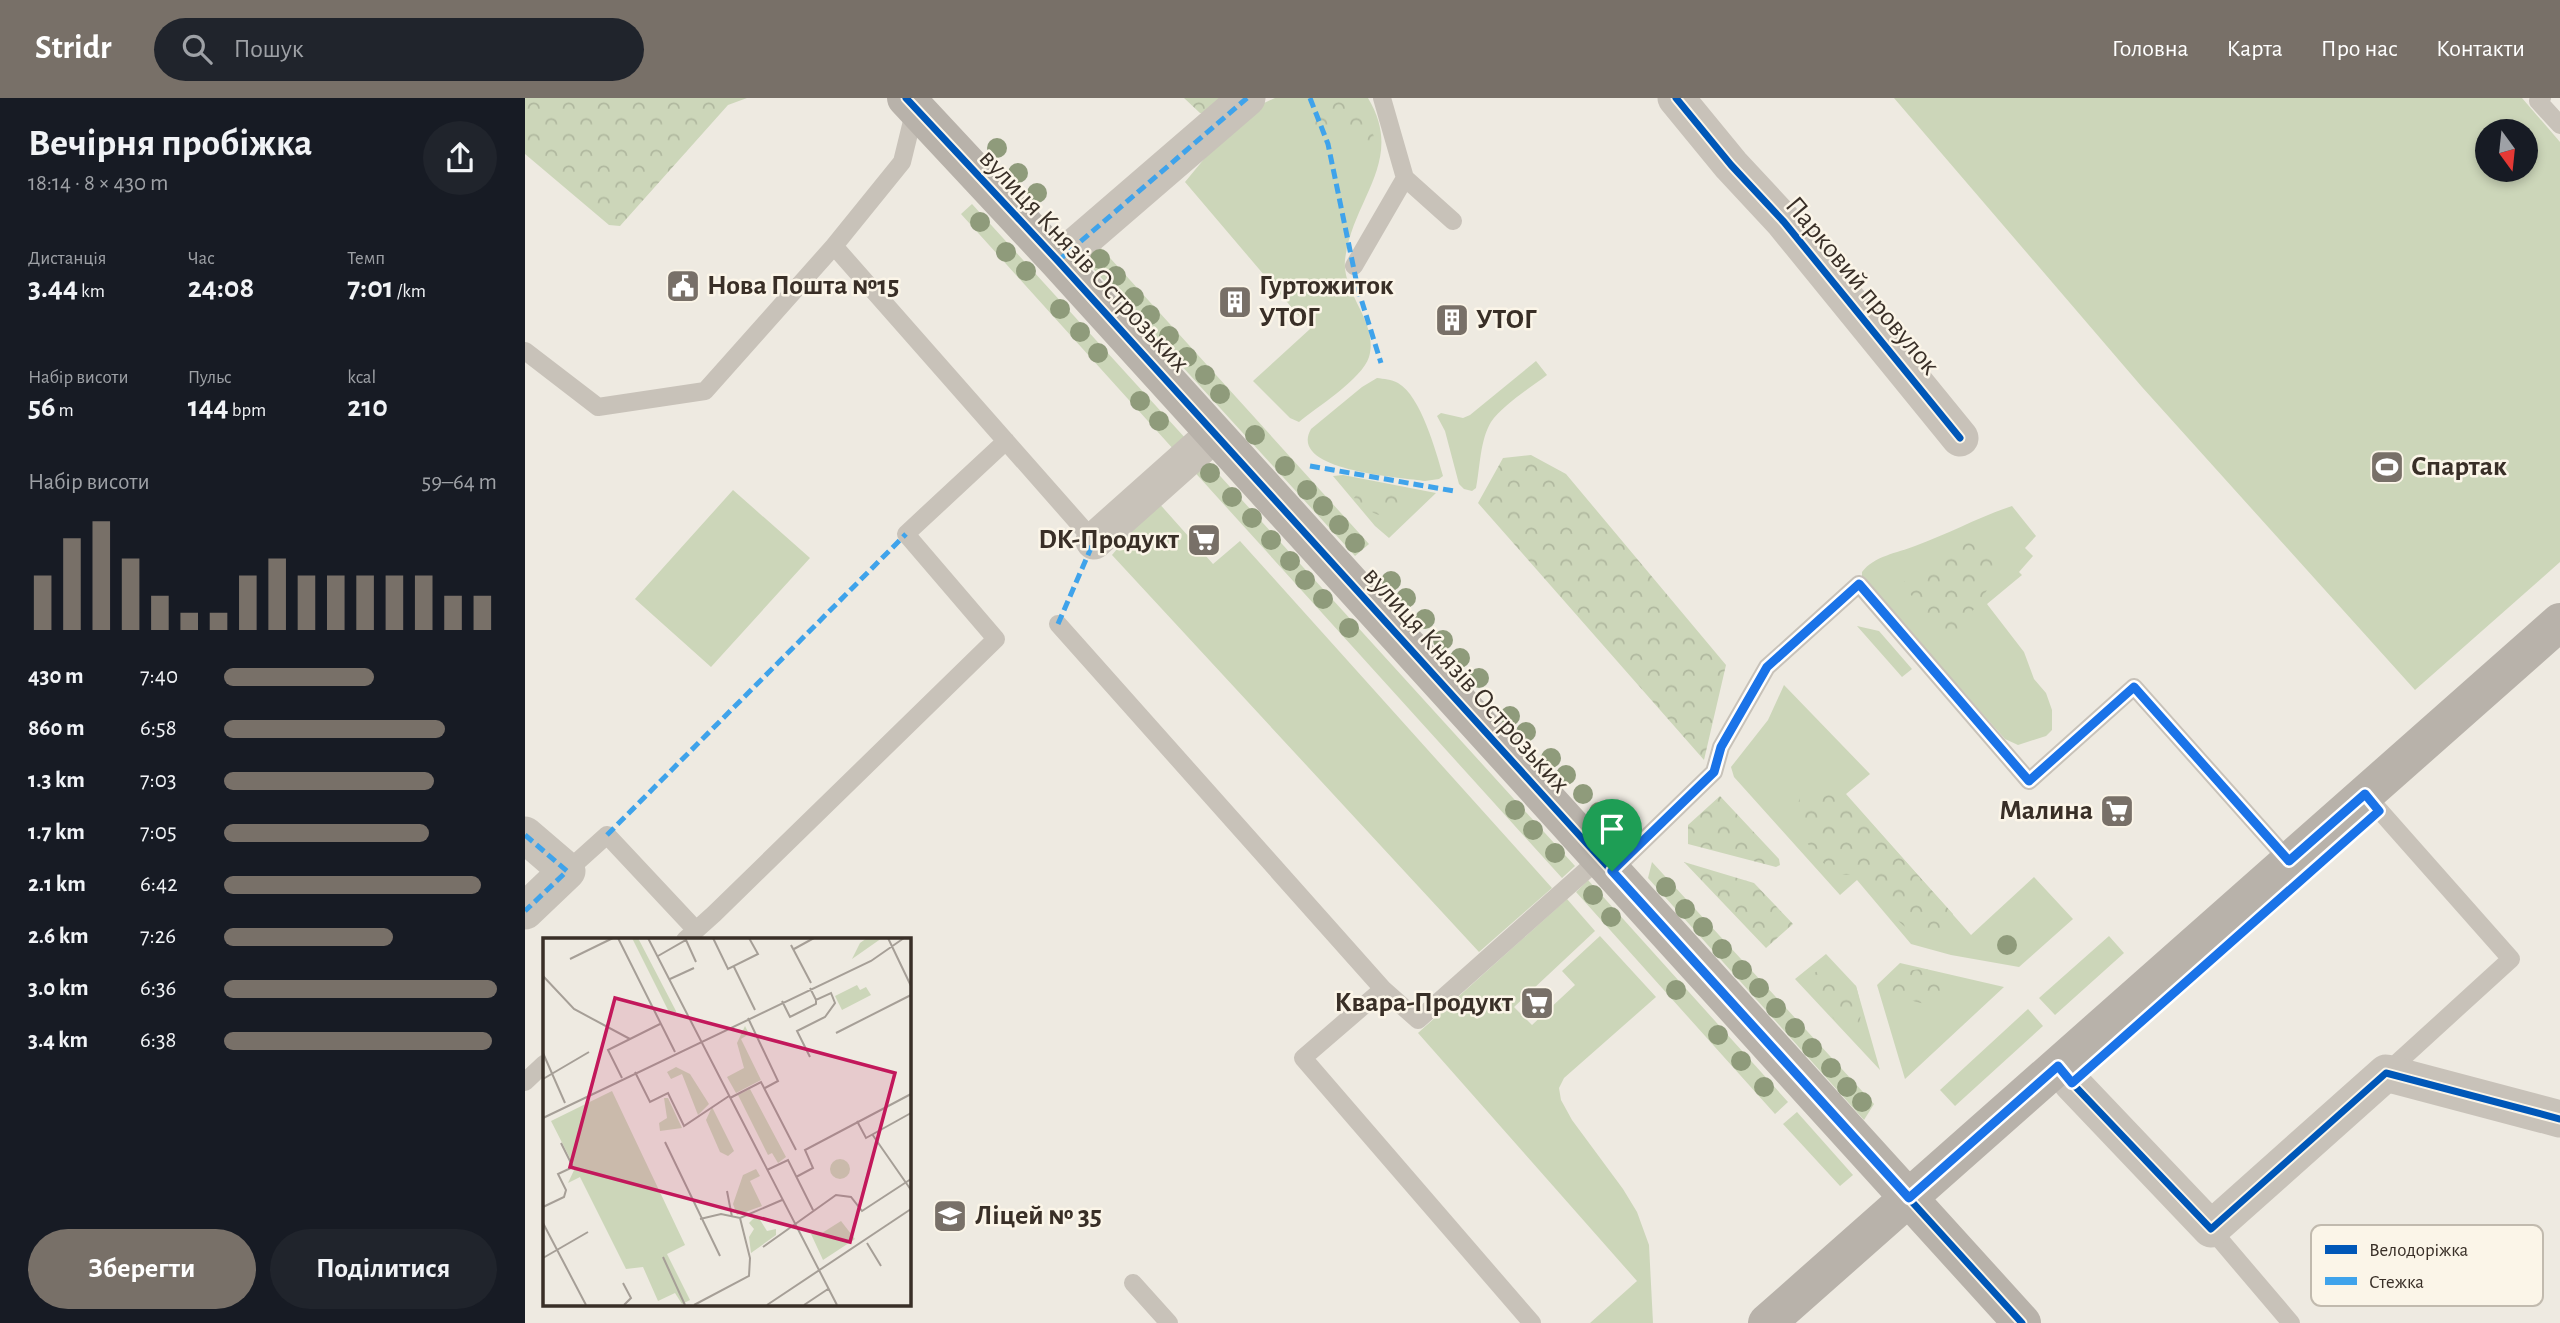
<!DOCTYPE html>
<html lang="uk">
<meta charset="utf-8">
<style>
:root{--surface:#171b24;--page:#20242c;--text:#f1f3f6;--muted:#9ea1a6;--accent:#787068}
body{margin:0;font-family:"Alegreya Sans",sans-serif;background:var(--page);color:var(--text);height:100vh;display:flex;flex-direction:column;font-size:26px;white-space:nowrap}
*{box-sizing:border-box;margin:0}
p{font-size:23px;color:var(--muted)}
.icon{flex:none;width:38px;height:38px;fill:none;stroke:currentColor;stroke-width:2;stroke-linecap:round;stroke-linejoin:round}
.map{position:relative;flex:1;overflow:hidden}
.details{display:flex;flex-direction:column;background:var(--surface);width:525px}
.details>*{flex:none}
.needle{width:46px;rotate:165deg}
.fabs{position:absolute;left:1950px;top:21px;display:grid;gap:14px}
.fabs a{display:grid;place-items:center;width:63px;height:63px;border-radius:50%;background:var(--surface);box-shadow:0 4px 10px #0003;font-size:35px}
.pin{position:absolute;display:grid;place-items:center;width:60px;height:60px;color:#fff;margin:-72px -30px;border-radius:50% 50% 50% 0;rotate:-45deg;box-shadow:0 0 7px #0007}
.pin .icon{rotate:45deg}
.round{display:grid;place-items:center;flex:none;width:74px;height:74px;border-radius:37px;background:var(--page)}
.summary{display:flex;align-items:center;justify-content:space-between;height:119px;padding:0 28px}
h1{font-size:38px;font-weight:700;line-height:52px}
.figures{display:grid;grid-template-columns:repeat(3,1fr);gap:10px;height:119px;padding:7px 28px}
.figures div{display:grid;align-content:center}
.figures b{font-size:30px;font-weight:700}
.figures small{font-size:19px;font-weight:400}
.figures p{font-size:19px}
.chart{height:196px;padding:14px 28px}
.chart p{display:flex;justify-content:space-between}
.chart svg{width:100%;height:126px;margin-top:7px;stroke:var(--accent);stroke-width:6}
.primary-button{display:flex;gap:14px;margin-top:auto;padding:14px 28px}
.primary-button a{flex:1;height:80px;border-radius:42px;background:var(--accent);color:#fff;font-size:28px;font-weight:700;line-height:80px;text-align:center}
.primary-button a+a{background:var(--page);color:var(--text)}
ul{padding:0 28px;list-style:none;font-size:23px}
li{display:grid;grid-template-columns:112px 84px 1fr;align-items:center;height:52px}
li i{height:18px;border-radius:9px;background:var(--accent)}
header{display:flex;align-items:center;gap:42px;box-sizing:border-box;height:98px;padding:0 35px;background:var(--accent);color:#fff}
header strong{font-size:33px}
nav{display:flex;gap:38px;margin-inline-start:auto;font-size:24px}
.search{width:490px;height:63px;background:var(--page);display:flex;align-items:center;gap:18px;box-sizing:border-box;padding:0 24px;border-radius:38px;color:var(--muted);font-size:26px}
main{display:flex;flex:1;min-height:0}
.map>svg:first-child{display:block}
.grass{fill:#ccd6b9;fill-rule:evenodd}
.forest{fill:url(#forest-crowns)}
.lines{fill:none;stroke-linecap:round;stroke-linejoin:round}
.lane{stroke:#c8c2b9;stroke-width:18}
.street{stroke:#c8c2b9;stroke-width:37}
.secondary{stroke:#b8b2aa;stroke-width:38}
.quiet{stroke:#3fa3eb;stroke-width:5;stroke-dasharray:10 5;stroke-linecap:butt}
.cycleway-casing{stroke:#fbf5e8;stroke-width:11}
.cycleway{stroke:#0057b8;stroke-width:7}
.tree{fill:#8f9b7b}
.route-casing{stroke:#fff;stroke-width:14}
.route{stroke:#1a73e8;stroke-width:9}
.labels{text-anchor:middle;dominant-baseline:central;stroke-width:5;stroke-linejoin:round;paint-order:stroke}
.street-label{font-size:28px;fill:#392f27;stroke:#fbf5e8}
.poi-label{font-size:28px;font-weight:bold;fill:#392f27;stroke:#fbf5e8;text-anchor:start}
.inset-road{fill:none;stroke:#a69f97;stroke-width:2}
.view{fill:#c2185b;fill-opacity:0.15;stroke:#c2185b;stroke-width:3.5}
.inset-edge{fill:none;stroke:#392f27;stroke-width:3.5}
.key{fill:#fbf5e8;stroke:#c1baae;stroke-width:2}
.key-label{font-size:19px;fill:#392f27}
</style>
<header>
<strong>Stridr</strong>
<div class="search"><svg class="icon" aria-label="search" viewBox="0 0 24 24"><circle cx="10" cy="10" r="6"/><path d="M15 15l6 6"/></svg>Пошук</div>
<nav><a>Головна</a><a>Карта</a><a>Про нас</a><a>Контакти</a></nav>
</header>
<main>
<section class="details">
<div class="summary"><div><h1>Вечірня пробіжка</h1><p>18:14 · 8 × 430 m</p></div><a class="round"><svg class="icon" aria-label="share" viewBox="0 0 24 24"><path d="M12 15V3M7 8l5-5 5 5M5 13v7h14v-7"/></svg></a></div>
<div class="figures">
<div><p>Дистанція</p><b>3.44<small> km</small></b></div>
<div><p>Час</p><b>24:08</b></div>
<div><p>Темп</p><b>7:01<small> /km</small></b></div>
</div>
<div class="figures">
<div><p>Набір висоти</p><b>56<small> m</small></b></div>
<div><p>Пульс</p><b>144<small> bpm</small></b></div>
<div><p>kcal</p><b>210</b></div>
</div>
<div class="chart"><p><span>Набір висоти</span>59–64 m</p>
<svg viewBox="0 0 160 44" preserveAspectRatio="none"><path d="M5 44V25M15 44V12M25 44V6M35 44V19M45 44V32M55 44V38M65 44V38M75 44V25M85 44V19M95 44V25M105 44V25M115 44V25M125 44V25M135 44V25M145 44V32M155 44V32"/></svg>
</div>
<ul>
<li><b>430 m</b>7:40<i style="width:55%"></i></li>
<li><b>860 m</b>6:58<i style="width:81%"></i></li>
<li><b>1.3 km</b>7:03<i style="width:77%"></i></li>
<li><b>1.7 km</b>7:05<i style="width:75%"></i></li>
<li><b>2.1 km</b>6:42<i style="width:94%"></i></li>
<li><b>2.6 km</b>7:26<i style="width:62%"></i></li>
<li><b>3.0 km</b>6:36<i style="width:100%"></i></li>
<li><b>3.4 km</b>6:38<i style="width:98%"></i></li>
</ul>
<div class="primary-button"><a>Зберегти</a><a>Поділитися</a></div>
</section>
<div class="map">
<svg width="2035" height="1225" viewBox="0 0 2035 1225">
<defs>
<pattern id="forest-crowns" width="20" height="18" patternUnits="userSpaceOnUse" patternTransform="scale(1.75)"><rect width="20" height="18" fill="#ccd6b9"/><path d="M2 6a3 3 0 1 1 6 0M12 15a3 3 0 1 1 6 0" fill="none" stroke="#b0b89f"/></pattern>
</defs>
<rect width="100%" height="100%" fill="#eeeae1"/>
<path class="grass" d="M750 0H843C881 63 827 101 820 162 817 196 854 224 844 259 837 281 792 309 774 324L765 320 728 283 785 231 660 84 684 55 739 5Z
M1369 0H1997L2035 44V464L1890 592 1617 289ZM1962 33H2000V72H1962Z
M447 106 662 342 650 353 436 116Z
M576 150 844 446 830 458 561 163Z
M1011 263 1022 277C1005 290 978 307 966 324 955 342 955 370 951 390L947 393 939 391 934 386 920 333 912 318 916 315 938 320 945 317Z
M852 280C859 281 866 281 873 285 896 298 911 354 918 378L914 381 900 383C876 379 762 373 786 331L837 289Z
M676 357 1050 768 1037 780 665 369Z
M818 377 911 395 864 440 850 428 808 378Z
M208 392 285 460 186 569 110 501Z
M632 403 688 466 715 443 1027 790 954 854 587 457Z
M1487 408 1511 438 1500 450 1508 458 1494 474 1497 477 1462 506 1499 554 1509 581 1521 595 1527 612V632L1521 638 1493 647 1480 641 1337 480V474C1349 458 1372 455 1390 448 1423 436 1454 419 1487 408Z
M1332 528 1354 533 1387 571 1377 579Z
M1259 587 1345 676 1321 696 1446 837 1509 779 1548 821 1494 869 1426 857 1386 846 1332 782 1315 797 1209 679 1206 669 1243 622Z
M1127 764 1349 1006 1339 1022 1123 780Z
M1063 782 1263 1004 1250 1016 1051 794Z
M1042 801 1070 833 989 909 1007 927 1050 887 1037 873 1075 838 1131 899 1039 980 1034 990 1036 1002 1047 1022 1098 1091 1112 1114 1124 1147 1128 1225H1065L1112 1183 893 935Z
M1584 838 1599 855 1530 917 1514 900Z
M1301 856 1331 888 1355 972 1270 881Z
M1375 865 1479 889 1380 981 1352 887Z
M1503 911 1518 928 1430 1008 1415 992Z
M1272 1014 1328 1077 1315 1088 1258 1026Z"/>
<path class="forest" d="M0 0H222L203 7 95 128 84 127 0 56Z
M659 0H708L684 15H675Z
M803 0C830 0 842 20 851 43L849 47H845C824 19 816 28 788 36L779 29 785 16 795 2Z
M1006 357 1041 376 1201 567 1179 662 953 405 978 360Z
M833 394 880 396 883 400 882 410C861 426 846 416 829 400Z
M1450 437 1476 472 1424 547 1377 485Z
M1296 688 1320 696 1428 816 1427 831 1414 844C1378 841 1358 803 1338 777H1311C1297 765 1270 736 1272 715 1272 708 1275 700 1276 693Z
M1195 698 1254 761 1255 767 1251 769 1163 746V727Z
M1159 764 1229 785 1268 826 1241 850Z
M1299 870 1331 888C1335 903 1340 919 1330 933L1313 926 1282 886 1287 876Z
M1402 871 1423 891 1421 900 1414 908C1395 906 1374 901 1361 887 1371 872 1386 872 1402 871Z"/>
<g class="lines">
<path class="lane" d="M857 0 880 80 928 123
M2017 0 2013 3 2035 27
M309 148 569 443
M829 168 880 80
M0 253 73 309 180 293 309 148 377 64 390 11
M533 526 858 891 893 922 1075 760
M1840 696 1986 861 1861 975
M42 773 82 737 171 832
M1087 773 1189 674 1196 649 1242 569 1334 486 1504 683 1609 589 1764 763
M160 842 189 816 471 541 381 436 481 343
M858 891 778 960 1007 1225
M0 984 19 966
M1686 1131 1766 1225
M608 1185 644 1225"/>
<path class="street" d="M1151 0 1206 67 1259 124 1435 340
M533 163 722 0
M569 443 689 336
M0 737 42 773 0 813
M1547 985 1686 1131 1861 975 2035 1021"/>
<path class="secondary" d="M381 0 533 163 1497 1225
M1242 1225 2035 524"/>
<path class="quiet" d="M785 0 803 46 833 191 856 265
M533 163 722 0
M785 368 929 393
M533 526 569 443
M0 737 42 773 0 813
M82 737 381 436"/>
<g class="cycleway-casing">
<path id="cycleway" d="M381 0 533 163 1497 1225
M1151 0 1206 67 1259 124 1435 340
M1547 985 1686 1131 1861 975 2035 1021"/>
</g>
<use href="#cycleway" class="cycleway"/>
</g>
<g class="tree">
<circle cx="472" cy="50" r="10"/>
<circle cx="493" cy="75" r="10"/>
<circle cx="512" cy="95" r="10"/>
<circle cx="455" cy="124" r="10"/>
<circle cx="481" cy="154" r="10"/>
<circle cx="575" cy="161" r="10"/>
<circle cx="501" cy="173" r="10"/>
<circle cx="591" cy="178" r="10"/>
<circle cx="609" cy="199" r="10"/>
<circle cx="535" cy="211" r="10"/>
<circle cx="625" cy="217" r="10"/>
<circle cx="555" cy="234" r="10"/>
<circle cx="644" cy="238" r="10"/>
<circle cx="573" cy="255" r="10"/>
<circle cx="662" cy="259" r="10"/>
<circle cx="680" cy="277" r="10"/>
<circle cx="695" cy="296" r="10"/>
<circle cx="615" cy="303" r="10"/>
<circle cx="634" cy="323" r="10"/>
<circle cx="730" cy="337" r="10"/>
<circle cx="760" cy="368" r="10"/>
<circle cx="685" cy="375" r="10"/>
<circle cx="782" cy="392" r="10"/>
<circle cx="707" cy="399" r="10"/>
<circle cx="798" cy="408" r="10"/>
<circle cx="727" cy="420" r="10"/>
<circle cx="814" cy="427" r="10"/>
<circle cx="746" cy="442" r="10"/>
<circle cx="830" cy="445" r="10"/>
<circle cx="765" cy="463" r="10"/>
<circle cx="780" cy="482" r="10"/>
<circle cx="866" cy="483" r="10"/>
<circle cx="881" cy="500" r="10"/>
<circle cx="798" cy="501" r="10"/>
<circle cx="900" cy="521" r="10"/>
<circle cx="824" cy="530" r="10"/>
<circle cx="918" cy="542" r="10"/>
<circle cx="935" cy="560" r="10"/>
<circle cx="954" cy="580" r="10"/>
<circle cx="985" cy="618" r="10"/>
<circle cx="1001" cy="634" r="10"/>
<circle cx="1026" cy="660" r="10"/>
<circle cx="1041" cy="677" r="10"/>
<circle cx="1058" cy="696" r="10"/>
<circle cx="990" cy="712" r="10"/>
<circle cx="1074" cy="714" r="10"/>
<circle cx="1008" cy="732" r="10"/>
<circle cx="1030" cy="755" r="10"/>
<circle cx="1141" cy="789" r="10"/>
<circle cx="1068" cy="797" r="10"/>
<circle cx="1160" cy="811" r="10"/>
<circle cx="1086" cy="819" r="10"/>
<circle cx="1178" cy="829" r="10"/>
<circle cx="1482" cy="847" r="10"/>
<circle cx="1197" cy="851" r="10"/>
<circle cx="1217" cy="872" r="10"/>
<circle cx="1234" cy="890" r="10"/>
<circle cx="1151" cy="892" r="10"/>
<circle cx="1251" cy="910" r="10"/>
<circle cx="1270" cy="930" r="10"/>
<circle cx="1193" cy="937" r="10"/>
<circle cx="1287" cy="950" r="10"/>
<circle cx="1216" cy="963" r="10"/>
<circle cx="1306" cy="970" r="10"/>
<circle cx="1239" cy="989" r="10"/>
<circle cx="1322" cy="989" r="10"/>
<circle cx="1337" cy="1004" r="10"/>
</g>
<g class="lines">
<g class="route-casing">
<path id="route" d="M1334 486 1504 683 1609 589 1764 763 1840 696 1854 713 1547 985 1533 968 1384 1100 1087 773 1189 674 1196 649 1242 569Z"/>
</g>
<use href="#route" class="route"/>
</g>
<defs>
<g id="civic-square" transform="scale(1.75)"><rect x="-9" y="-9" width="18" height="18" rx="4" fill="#787068" stroke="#fbf5e8"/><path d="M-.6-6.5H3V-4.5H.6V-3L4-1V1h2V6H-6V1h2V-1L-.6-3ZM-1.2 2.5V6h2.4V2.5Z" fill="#fff"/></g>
<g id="building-square" transform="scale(1.75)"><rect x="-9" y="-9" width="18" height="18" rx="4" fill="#787068" stroke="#fbf5e8"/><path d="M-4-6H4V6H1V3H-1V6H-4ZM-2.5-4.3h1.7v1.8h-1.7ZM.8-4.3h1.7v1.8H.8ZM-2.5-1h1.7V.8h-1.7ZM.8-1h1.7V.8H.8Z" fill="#fff"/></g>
<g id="stadium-square" transform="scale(1.75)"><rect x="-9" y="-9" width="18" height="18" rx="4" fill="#787068" stroke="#fbf5e8"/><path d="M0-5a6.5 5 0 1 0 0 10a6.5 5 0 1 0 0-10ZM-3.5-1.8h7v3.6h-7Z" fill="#fff"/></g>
<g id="supermarket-square" transform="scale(1.75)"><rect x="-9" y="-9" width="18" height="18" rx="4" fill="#787068" stroke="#fbf5e8"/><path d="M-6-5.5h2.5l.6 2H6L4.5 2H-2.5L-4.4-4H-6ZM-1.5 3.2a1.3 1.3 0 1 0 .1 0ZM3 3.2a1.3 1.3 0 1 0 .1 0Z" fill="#fff"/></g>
<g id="school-square" transform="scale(1.75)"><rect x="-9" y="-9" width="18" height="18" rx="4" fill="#787068" stroke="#fbf5e8"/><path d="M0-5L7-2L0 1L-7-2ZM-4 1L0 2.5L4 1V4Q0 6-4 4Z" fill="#fff"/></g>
</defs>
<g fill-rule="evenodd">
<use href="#civic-square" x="158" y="188"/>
<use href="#building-square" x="710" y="204"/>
<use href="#building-square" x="927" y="222"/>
<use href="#stadium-square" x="1862" y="369"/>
<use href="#supermarket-square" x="679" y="442"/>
<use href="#supermarket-square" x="1592" y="713"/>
<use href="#supermarket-square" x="1012" y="905"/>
<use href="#school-square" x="425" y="1118"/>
</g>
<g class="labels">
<g class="street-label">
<text transform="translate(559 163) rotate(47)">вулиця Князів Острозьких</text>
<text transform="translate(1337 188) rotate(50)">Парковий провулок</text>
<text transform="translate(941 582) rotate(48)">вулиця Князів Острозьких</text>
</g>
<g class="poi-label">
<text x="182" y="188">Нова Пошта №15</text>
<text x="734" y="188">Гуртожиток<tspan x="734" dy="32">УТОГ</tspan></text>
<text x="951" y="222">УТОГ</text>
<text x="1886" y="369">Спартак</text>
<text x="654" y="442" text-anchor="end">DK-Продукт</text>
<text x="1568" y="713" text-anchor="end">Малина</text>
<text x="988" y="905" text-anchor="end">Квара-Продукт</text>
<text x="450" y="1118">Ліцей № 35</text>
</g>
</g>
<g transform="translate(18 840)">
<rect width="368" height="368" fill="#eeeae1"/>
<path d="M89 0H95L133 73V74L127 76ZM324 0H339L309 21 317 5ZM314 47 317 52 323 49 328 57 299 72 292 58ZM202 88 206 96 198 101 218 142 193 155 184 139 201 130 194 105ZM133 129 147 136 166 166 155 177 139 136 128 141 124 134ZM207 151 243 219 235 225 229 215 225 217 195 157ZM69 153 142 307 124 316 147 362 139 366 132 355 115 363 100 329 83 331 37 239 25 245 32 230 8 183ZM121 160H125L139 190 117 193 116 185 124 180ZM287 231a10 10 0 1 1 20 0a10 10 0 1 1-20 0ZM213 231 217 238 207 243 219 268 194 277 190 266 200 237Z" fill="#ccd6b9"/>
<path d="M169 169 191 213 185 218 177 214 163 182ZM214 277 224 293 233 291V297L208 315 206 299 211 291 206 285ZM298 283 312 301 280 322 268 296 279 295Z" fill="#ccd6b9"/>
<path class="inset-road" d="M75 0 132 114M105 0 294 367M170 0 185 31 215 16 206 0M345 0 368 48M248 7 268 45M251 11 271 0M115 18 143 2 153 24M27 21 70 0M191 29 212 72M0 38 31 71 87 101M127 41 151 30M267 50 273 62 288 55 292 65 282 79 254 93 267 119M239 63 247 79 273 66V62M205 80 235 143 222 150M293 95 368 57M0 115 22 165M92 134 107 164 125 155 141 188 186 158M79 140 65 112 117 86M0 141 46 114M187 160 218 144 253 212M0 180 328 23 361 0M314 183 323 200 368 175M329 196 368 252M122 204 177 318M224 232 245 222 270 272M253 239 270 230 262 212 368 156M184 253 189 279M0 269 21 259 23 252 15 236 30 229 18 205M157 281 178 276 197 280 239 262M0 285 43 367M324 305 338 328M220 309 293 257 308 259 319 273 368 241M120 319 142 367M0 320 45 294M80 345 88 360 81 367M151 367 206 338 207 320 197 280M224 367 368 271M261 367 285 351"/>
<path class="view" d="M72 60 352 135 307 304 27 229Z"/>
<rect width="368" height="368" class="inset-edge"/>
</g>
<rect x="1786" y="1127" width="232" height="81" rx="10" class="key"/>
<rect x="1800" y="1147" width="32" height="9" fill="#0057b8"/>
<rect x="1800" y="1179" width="32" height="8" fill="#3fa3eb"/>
<g class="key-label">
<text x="1844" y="1158">Велодоріжка</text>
<text x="1844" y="1190">Стежка</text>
</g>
</svg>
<div class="fabs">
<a><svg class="needle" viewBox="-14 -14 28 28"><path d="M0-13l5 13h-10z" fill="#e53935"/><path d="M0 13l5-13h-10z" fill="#9ea1a6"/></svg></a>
</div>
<div class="pin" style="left:1087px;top:773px;background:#1e9e55"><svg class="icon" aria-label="arrive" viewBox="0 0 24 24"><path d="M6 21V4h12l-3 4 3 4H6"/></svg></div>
</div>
</main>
